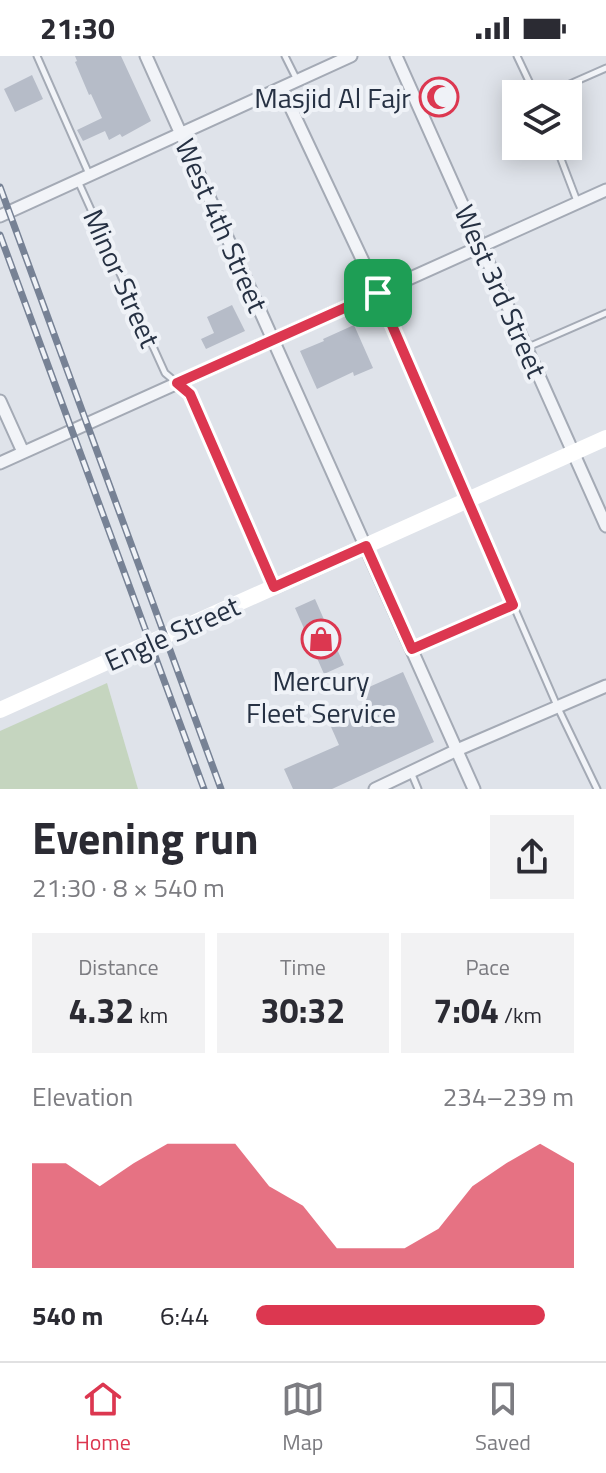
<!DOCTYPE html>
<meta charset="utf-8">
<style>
:root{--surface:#fff;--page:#f2f2f3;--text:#2b2b33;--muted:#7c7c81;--line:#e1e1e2;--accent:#dc3750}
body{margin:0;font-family:"Titillium Web",sans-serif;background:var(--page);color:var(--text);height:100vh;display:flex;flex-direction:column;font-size:30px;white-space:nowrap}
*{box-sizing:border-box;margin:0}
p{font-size:26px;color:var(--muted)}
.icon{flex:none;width:44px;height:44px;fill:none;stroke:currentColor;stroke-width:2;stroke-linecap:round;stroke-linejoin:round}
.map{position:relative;height:733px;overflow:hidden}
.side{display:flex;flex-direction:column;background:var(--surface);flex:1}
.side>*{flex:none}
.buttons{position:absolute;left:502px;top:24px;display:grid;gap:16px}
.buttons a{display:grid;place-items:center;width:80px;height:80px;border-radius:0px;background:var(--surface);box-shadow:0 4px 20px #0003;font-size:40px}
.pin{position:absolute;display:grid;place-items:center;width:68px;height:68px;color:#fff;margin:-34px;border-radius:16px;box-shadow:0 4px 12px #0006}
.round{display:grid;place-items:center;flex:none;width:84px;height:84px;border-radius:0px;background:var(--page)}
.overview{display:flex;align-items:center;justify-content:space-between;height:136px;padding:0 32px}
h1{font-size:44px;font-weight:700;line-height:60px}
.figures{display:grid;grid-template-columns:repeat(3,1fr);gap:12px;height:136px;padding:8px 32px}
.figures div{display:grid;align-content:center;border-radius:0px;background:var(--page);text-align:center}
.figures b{font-size:34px;font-weight:700}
.figures small{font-size:22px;font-weight:400}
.figures p{font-size:22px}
.chart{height:224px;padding:16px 32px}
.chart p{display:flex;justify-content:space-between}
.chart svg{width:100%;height:144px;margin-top:8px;fill:var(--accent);opacity:.7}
ul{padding:0 32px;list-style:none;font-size:26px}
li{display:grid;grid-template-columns:128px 96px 1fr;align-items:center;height:60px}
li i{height:20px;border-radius:10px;background:var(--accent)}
.status{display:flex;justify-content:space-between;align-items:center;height:56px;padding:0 40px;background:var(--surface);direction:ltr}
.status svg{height:22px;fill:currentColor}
.menu{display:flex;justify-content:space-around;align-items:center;height:112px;border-top:2px solid var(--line);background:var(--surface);font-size:22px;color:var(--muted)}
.menu a{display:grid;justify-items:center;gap:4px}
.menu .selected{color:var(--accent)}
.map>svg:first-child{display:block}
.green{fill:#c5d5bf}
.building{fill:#b6bcc8}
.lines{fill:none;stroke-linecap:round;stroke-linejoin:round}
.lane-casing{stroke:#a4aab5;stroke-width:9}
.street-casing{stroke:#a4aab5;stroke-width:15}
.lane{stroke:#f2f4f8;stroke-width:5}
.street{stroke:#f2f4f8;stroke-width:11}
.secondary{stroke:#fff;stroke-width:16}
.rail-casing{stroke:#778295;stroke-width:7}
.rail{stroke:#eff2f7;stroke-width:4;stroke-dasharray:12;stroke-linecap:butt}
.route-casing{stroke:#fff;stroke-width:16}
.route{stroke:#dc3750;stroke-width:10}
.labels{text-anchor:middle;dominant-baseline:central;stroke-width:8;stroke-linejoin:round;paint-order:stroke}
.poi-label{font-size:28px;fill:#263143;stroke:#eff2f7;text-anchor:end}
.street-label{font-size:28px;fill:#263143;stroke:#eff2f7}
</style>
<div class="status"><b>21:30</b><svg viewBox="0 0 49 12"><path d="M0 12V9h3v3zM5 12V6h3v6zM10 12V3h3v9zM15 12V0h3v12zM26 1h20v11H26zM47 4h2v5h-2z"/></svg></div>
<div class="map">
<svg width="606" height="733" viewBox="0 0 606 733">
<rect width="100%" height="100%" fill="#dfe3ea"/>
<path class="green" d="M107 627 138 733H0V675Z"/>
<path class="building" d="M75 0H121L151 65 122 81 120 78 109 84 105 75 83 85 77 74 102 62 91 38 89 39 75 6 77 5Z
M32 19 43 43 15 56 4 33Z
M232 249 245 275 206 293 201 283 214 277 207 261Z
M354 269 373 312 354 320 353 316 317 333 300 295 324 285 323 283Z
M315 543 344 609 324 618 295 552Z
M403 616 434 686 332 733H293L284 713 339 689 328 664 365 648 360 635Z"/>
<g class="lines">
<g class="lane-casing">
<path id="lane" d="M37 0 89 118
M285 0 297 24
M517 0 535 38
M547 38 606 12
M556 90 577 145
M78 125 165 317 190 338 273 527
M378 238 558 652 597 733
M526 292 606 257
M413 593 513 549
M411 716 418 733"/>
</g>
<g class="street-casing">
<path id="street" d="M146 0 474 733
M396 0 606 470
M282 33 378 237
M0 160 351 0
M0 345 23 396
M0 407 606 134
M375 733 457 694 606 630"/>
</g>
<use href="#lane" class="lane"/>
<use href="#street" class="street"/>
<path class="secondary" d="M0 654 606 382"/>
<g class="rail-casing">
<path id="rail" d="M0 131 221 733
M0 179 204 733"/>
</g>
<use href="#rail" class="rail"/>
</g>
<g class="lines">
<g class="route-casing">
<path id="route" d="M378 237 513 549 412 593 366 490 274 531 190 338 177 327Z"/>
</g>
<use href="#route" class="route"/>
</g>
<defs>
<g id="mosque-ring" transform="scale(2)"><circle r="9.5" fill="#eff2f7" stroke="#dc3750" stroke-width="1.5"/><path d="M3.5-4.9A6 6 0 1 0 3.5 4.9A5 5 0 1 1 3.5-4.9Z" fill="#dc3750"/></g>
<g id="shop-ring" transform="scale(2)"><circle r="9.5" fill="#eff2f7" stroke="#dc3750" stroke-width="1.5"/><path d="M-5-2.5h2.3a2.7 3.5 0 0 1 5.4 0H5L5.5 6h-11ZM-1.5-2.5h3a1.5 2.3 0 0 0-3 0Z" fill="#dc3750"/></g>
</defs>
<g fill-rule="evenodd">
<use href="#mosque-ring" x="439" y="41"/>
<use href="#shop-ring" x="321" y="583"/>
</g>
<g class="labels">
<g class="poi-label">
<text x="411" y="41">Masjid Al Fajr</text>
<text x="321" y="624" text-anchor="middle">Mercury<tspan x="321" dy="32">Fleet Service</tspan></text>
</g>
<g class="street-label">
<text transform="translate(222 169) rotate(66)">West 4th Street</text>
<text transform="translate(122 222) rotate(66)">Minor Street</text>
<text transform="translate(501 235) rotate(66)">West 3rd Street</text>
<text transform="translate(172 577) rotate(-24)">Engle Street</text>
</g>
</g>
</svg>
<div class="buttons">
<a><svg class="icon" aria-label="layers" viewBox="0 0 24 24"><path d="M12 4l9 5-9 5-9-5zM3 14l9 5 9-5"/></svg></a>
</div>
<div class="pin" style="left:378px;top:237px;background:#1e9e55"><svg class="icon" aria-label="arrive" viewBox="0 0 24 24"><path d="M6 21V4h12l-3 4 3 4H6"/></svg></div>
</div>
<section class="side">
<div class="overview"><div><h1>Evening run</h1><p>21:30 · 8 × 540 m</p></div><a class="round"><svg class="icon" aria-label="share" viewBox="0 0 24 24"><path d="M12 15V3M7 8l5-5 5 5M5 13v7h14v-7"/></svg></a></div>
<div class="figures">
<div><p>Distance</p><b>4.32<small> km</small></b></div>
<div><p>Time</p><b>30:32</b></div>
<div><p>Pace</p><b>7:04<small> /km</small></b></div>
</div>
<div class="chart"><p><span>Elevation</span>234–239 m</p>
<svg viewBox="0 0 160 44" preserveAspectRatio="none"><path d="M0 44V12L10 12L20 19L30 12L40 6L50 6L60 6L70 19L80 25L90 38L100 38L110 38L120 32L130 19L140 12L150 6L160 12V44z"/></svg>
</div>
<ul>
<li><b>540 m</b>6:44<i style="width:91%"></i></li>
</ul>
</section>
<nav class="menu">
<a class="selected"><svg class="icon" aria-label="home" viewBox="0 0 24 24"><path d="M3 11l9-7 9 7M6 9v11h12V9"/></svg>Home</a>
<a><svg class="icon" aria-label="map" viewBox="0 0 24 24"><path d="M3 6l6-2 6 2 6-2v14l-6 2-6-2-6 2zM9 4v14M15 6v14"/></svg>Map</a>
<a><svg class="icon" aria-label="saved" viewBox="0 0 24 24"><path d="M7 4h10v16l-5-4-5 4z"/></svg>Saved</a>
</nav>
